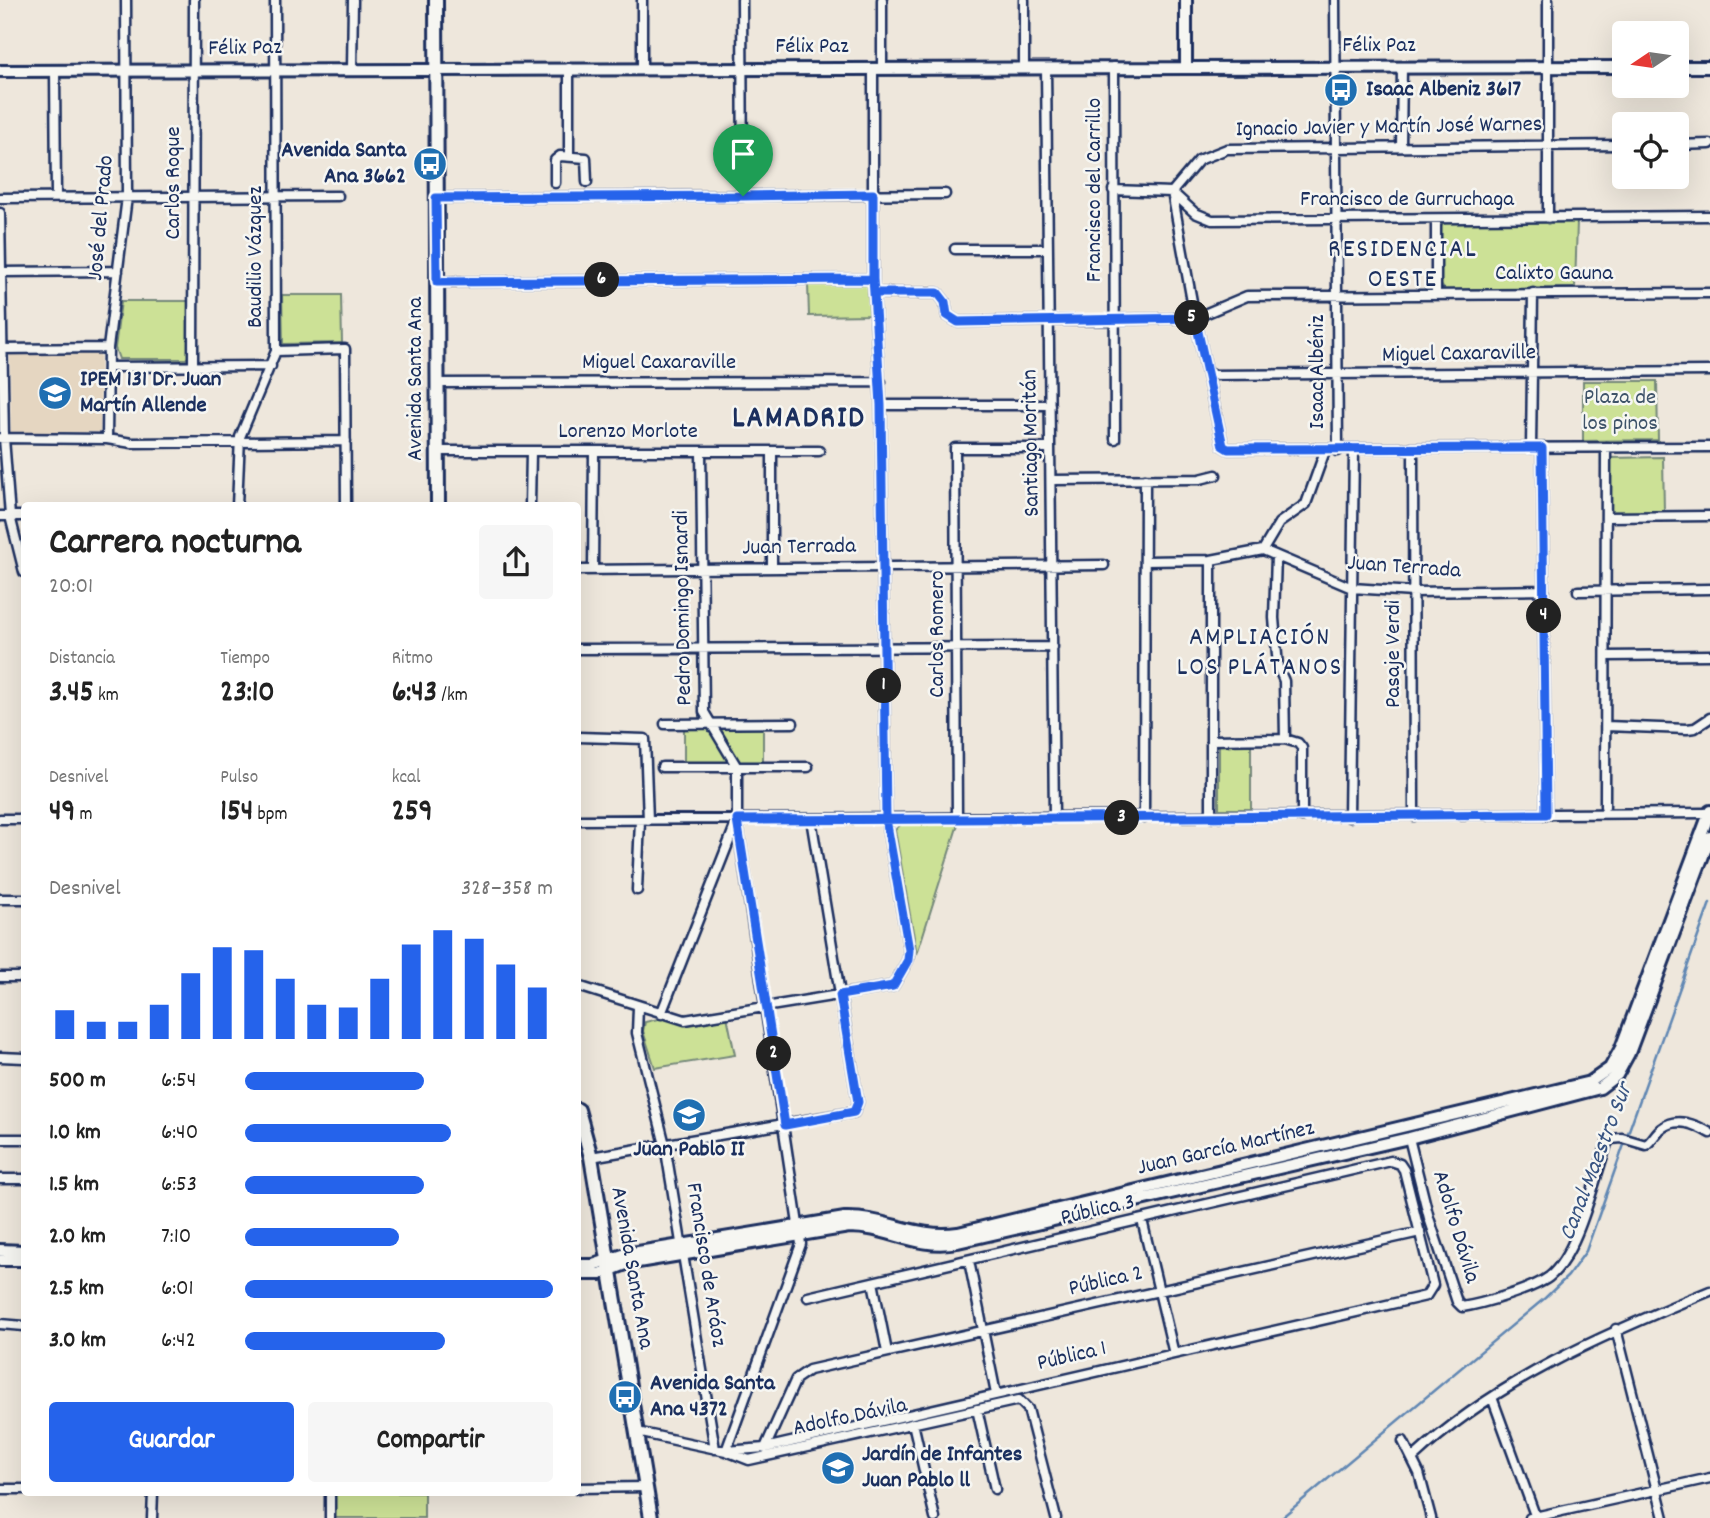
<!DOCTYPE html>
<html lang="es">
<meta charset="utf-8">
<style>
:root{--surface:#fff;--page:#f6f6f6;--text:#222;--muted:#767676;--accent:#2563eb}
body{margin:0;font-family:Dekko,sans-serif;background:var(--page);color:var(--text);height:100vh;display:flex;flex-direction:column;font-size:26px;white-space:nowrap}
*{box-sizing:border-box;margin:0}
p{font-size:23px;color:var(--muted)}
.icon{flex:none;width:38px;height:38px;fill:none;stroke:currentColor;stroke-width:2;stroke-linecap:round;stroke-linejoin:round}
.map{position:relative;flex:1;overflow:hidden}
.panel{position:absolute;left:21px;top:502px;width:560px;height:994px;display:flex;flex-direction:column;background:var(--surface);border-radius:7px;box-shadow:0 7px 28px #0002}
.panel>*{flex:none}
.needle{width:46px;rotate:257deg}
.tools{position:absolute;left:1612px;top:21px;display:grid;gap:14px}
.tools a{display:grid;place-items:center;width:77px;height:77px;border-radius:7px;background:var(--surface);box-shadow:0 7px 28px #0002;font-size:35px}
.pin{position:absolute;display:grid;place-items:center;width:60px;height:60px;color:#fff;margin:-72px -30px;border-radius:50% 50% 50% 0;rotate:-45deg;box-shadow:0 0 7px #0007}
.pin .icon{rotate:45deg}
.km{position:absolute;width:35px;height:35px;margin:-18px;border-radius:50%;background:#222;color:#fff;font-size:19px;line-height:35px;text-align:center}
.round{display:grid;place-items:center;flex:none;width:74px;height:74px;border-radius:7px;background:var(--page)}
.headline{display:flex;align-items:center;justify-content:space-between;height:119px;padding:0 28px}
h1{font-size:38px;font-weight:700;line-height:52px}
.metrics{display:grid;grid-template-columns:repeat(3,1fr);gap:10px;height:119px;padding:7px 28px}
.metrics div{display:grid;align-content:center}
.metrics b{font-size:30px;font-weight:700}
.metrics small{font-size:19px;font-weight:400}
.metrics p{font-size:19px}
.chart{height:196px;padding:14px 28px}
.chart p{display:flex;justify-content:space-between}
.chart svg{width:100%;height:126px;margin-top:7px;stroke:var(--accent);stroke-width:6}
.primary-button{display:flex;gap:14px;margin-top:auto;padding:14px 28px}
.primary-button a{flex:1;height:80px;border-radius:7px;background:var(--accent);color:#fff;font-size:28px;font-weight:700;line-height:80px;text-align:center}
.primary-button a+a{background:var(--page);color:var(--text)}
ul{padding:0 28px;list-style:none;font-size:23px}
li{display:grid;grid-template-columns:112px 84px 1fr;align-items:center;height:52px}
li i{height:18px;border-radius:9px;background:var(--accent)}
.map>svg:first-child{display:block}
.built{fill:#e5d6c1}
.green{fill:#cce196;stroke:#74887a;stroke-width:2}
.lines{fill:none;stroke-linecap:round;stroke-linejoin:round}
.stream{stroke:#6187b3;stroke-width:2.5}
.minor-casing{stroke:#1b2f5e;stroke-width:13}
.secondary-casing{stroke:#1b2f5e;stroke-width:16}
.primary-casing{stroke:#1b2f5e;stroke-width:18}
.minor{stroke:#f6f6f2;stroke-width:8}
.secondary{stroke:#f6f6f2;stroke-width:10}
.primary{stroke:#f6f6f2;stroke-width:12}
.route-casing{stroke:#fff;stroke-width:14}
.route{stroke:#2563eb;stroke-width:9}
.labels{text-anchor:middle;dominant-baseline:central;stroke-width:5;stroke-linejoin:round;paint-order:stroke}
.street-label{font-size:23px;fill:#1b2f5e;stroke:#f6f6f2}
.poi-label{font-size:23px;font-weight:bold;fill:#1b2f5e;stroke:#f6f6f2;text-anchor:start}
.park-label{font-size:23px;fill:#3e5369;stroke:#f6f6f2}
.water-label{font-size:24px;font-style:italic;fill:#385482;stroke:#f6f6f2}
.quarter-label{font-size:26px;letter-spacing:2px;fill:#1b2f5e;stroke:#f6f6f2}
.district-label{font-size:30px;font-weight:bold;letter-spacing:2px;fill:#1b2f5e;stroke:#f6f6f2}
</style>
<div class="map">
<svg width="1710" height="1518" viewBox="0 0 1710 1518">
<rect width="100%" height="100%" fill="#eee7dc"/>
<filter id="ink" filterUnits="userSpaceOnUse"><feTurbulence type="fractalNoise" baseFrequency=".0143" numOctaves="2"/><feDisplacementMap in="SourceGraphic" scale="14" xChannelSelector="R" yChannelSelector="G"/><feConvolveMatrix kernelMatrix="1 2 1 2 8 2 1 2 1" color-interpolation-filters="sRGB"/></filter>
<g filter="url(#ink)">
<path class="built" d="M100 354V432H11L10 355Z"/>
<path class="green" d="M1447 221H1577L1575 288 1445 290 1439 283 1440 227Z
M871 283 873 315 809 316 808 284Z
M282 295H341L342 343 283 344Z
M121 301H191L190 355 186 359H119L115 348Z
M1583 381H1657L1658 440 1583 441Z
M1663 457 1664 512H1611L1609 458Z
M763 726V765L740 763 718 727Z
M684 727H707L731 765H684Z
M1219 745H1251V809H1219Z
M901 824H958L917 954 895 830Z
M727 1016 735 1055 655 1068 643 1031 645 1022 662 1018 682 1024Z
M335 1493H424V1518H335Z"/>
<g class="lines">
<path class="stream" d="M1627 1136 1710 903
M1281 1518 1545 1298 1568 1276 1586 1251 1625 1142"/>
<g class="minor-casing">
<path id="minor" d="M642 0V68
M742 0 743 196
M882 0V68
M1024 0V68
M1335 0 1338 451
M1114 67 1115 439
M569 68V156
M1046 68 1054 818
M352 69 353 0
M55 71 56 197
M1676 145 1710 144
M1401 147 1402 67
M555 183V160L560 156 586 158 587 182
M1113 190 1172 192 1195 213 1212 220 1710 216
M1172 192 1195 318 1223 446 1228 449 1710 447
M1172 192 1199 160 1227 149 1624 145
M0 198 338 196
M436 198 945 194
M0 213 4 438 10 516 24 572
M1548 218V0
M955 249H1048
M0 272 118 271
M437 282 873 279
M874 293H938L945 302 947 315 958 322 1195 318 1247 296 1710 293
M1436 294V219
M0 349 108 348
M276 351 345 349 346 506
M193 366 194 0
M108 367 271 366
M1208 375 1710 371
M437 383 881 382
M881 405H1050
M0 438 107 439 132 443 346 441
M107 439 108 348 127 197 126 0
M1531 448 1533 293
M1542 448 1546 815
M437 451H819
M701 451 704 712 737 767V820L801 1244 726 1451
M1413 451 1414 816
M1051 480 1200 479 1216 475
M237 506 240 437 276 351 275 0
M530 506 531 451
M0 516H24
M1606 517 1710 516
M1263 550 1279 523 1306 504 1325 451
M1276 556 1274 618 1278 667 1284 681 1285 739 1298 743 1302 748V817
M1145 561 1211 560 1263 550 1352 588 1413 592 1544 590
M772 568V451
M578 570 1104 565
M593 570 594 451
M1578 591 1710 589
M578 649 1053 647
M1606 656 1710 655
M665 724 793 723
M1606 726 1687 729 1695 728 1710 718
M578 737 645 739 648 820
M1211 740 1285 739
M662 767H808
M1605 806 1606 447
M1211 817V560
M1349 817 1354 451
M1144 818 1145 479
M0 819H24
M957 819 955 448H1050
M578 820 1709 813
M637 890 640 820
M0 899H24
M0 977H24
M578 986 685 1020 893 986 908 960 909 950 886 819 881 405 873 279V68
M638 1007 637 1033 665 1145 715 1449
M661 1014 737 821
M0 1057 24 1058
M1409 1138 1429 1218 1457 1302 1462 1307C1482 1304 1533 1289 1549 1277 1578 1254 1594 1180 1607 1144L1611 1139 1622 1138 1646 1145C1653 1140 1656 1132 1662 1128 1677 1116 1696 1125 1710 1133
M0 1139H24
M591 1157 854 1112 858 1102 811 819
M0 1179H24
M1142 1220 1174 1354
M969 1261 996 1394
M873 1282 887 1352
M0 1324 24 1326
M1616 1329 1664 1518
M1493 1400 1536 1518
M977 1409 995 1489
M913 1423 935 1518
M637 1432 726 1451 749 1460 1019 1400 1028 1409 1056 1518
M1403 1441 1419 1473 1431 1518
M765 1448 796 1379 809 1370 1420 1232
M726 1451 765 1448 1426 1296 1433 1285 1404 1170 1400 1164 1391 1161 808 1297
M1413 1458C1497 1380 1605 1334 1710 1291
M578 1488 646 1487
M0 1489H24
M330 1493V1518
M152 1518 153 1493
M1530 1518 1710 1478"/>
</g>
<g class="secondary-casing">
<path id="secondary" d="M1186 0V68
M1676 67H1710
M0 71 1624 67
M0 1250 24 1251
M0 1260H24
M578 1265H593L626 1254 845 1218C886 1217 916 1239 958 1233L1590 1082 1610 1068 1621 1048 1710 811
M578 1274H600L626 1264 849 1227C889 1227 916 1250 958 1242L1409 1138 1600 1088 1617 1075 1629 1053 1710 837"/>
</g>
<g class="primary-casing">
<path id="primary" d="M436 0 438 506
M578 1110 591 1157 651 1518"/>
</g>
<use href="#minor" class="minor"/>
<use href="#secondary" class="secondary"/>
<use href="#primary" class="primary"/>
</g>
</g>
<g class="lines" filter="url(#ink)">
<g class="route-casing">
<path id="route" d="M743 196 873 194V279L874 293 881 405 886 819 909 950 908 960 893 986 840 995 858 1102 854 1112 785 1125 737 820 957 819 1546 814 1542 448 1228 449 1223 446 1195 318 958 322 947 315 945 302 938 293H874L873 279 437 282 436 198 743 196"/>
</g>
<use href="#route" class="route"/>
</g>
<defs>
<g id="bus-disc" transform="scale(1.75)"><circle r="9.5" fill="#1f6fb2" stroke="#f6f6f2"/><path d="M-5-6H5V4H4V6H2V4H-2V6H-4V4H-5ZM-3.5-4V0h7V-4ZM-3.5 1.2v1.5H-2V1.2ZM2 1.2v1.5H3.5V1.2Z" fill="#fff"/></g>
<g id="school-disc" transform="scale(1.75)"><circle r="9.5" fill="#1f6fb2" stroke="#f6f6f2"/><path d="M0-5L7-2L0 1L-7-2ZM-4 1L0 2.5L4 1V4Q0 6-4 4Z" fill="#fff"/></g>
</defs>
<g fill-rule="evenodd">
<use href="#bus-disc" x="1341" y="90"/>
<use href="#bus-disc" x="430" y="164"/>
<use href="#school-disc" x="55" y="393"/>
<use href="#school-disc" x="689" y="1115"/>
<use href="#bus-disc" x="625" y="1397"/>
<use href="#school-disc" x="838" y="1468"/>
</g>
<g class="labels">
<g class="street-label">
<text x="1379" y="46">Félix Paz</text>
<text x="812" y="47">Félix Paz</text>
<text transform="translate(245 49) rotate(-1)">Félix Paz</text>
<text transform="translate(1389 128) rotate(-1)">Ignacio Javier y Martín José Warnes</text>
<text transform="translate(174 183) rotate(-90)">Carlos Roque</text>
<text transform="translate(1095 190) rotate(-90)">Francisco del Carrillo</text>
<text x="1407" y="200">Francisco de Gurruchaga</text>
<text transform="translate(102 218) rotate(-85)">José del Prado</text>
<text transform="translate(256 257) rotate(-90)">Baudilio Vázquez</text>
<text x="1554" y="274">Calixto Gauna</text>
<text transform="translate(1459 355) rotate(-1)">Miguel Caxaraville</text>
<text x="659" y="363">Miguel Caxaraville</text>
<text transform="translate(1318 372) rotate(-90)">Isaac Albéniz</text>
<text transform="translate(416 379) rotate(-90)">Avenida Santa Ana</text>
<text x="628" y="432">Lorenzo Morlote</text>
<text transform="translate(1032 443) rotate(-91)">Santiago Moritán</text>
<text transform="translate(799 548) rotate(-1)">Juan Terrada</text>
<text transform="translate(1404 568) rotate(4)">Juan Terrada</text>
<text transform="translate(684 608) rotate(-91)">Pedro Domingo Isnardi</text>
<text transform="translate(938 634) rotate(-90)">Carlos Romero</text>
<text transform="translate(1394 654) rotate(-90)">Pasaje Verdi</text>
<text transform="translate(1226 1149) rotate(-13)">Juan García Martínez</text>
<text transform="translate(1098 1211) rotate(-13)">Pública 3</text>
<text transform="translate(1455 1227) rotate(73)">Adolfo Dávila</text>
<text transform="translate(705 1265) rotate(81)">Francisco de Aráoz</text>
<text transform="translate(631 1268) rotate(80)">Avenida Santa Ana</text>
<text transform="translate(1106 1282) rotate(-13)">Pública 2</text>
<text transform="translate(1072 1357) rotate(-13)">Pública 1</text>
<text transform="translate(850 1418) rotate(-12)">Adolfo Dávila</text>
</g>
<g class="poi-label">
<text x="1366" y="90">Isaac Albeniz 3617</text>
<text x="406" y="151" text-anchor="end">Avenida Santa<tspan x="406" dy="26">Ana 3662</tspan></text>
<text x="80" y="380">IPEM 131 Dr. Juan<tspan x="80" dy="26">Martín Allende</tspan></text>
<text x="689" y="1150" text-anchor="middle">Juan Pablo II</text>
<text x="650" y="1384">Avenida Santa<tspan x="650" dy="26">Ana 4372</tspan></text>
<text x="862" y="1455">Jardín de Infantes<tspan x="862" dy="26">Juan Pablo ll</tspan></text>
</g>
<g class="park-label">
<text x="1620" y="398">Plaza de<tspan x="1620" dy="26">los pinos</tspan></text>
</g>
<g class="water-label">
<text transform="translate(1597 1162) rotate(-69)">Canal Maestro Sur</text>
</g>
<g class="quarter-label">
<text x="1403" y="250">RESIDENCIAL<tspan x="1403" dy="30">OESTE</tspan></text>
<text x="1260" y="638">AMPLIACIÓN<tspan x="1260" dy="30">LOS PLÁTANOS</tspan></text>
</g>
<g class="district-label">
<text x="799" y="420">LAMADRID</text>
</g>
</g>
</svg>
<div class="tools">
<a><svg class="needle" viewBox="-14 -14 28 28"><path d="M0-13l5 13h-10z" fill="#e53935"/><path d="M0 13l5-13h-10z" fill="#767676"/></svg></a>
<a><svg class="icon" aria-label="locate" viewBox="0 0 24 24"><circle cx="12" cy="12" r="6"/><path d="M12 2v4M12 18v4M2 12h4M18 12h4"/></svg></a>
</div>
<div class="pin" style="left:743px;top:196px;background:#1e9e55"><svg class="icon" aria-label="arrive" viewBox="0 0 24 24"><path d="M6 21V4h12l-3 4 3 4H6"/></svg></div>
<b class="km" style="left:884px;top:686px">1</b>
<b class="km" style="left:774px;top:1054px">2</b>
<b class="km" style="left:1122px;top:818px">3</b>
<b class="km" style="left:1544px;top:616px">4</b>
<b class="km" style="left:1192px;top:318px">5</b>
<b class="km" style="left:602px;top:280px">6</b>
<section class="panel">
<div class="headline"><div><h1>Carrera nocturna</h1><p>20:01</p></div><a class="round"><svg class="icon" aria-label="share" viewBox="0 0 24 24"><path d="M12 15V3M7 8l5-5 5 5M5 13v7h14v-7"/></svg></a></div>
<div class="metrics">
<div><p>Distancia</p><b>3.45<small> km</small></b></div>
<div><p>Tiempo</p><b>23:10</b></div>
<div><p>Ritmo</p><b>6:43<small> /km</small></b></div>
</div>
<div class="metrics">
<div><p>Desnivel</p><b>49<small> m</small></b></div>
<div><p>Pulso</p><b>154<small> bpm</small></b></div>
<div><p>kcal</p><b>259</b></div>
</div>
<div class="chart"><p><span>Desnivel</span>328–358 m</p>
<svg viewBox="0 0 160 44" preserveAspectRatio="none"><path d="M5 44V34M15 44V38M25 44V38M35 44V32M45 44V21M55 44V12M65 44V13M75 44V23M85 44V32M95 44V33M105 44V23M115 44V11M125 44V6M135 44V9M145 44V18M155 44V26"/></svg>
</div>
<ul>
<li><b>500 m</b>6:54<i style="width:58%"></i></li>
<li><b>1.0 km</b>6:40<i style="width:67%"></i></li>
<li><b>1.5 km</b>6:53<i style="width:58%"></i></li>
<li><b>2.0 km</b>7:10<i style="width:50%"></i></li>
<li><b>2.5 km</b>6:01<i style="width:100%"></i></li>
<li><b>3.0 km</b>6:42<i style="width:65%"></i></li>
</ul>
<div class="primary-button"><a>Guardar</a><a>Compartir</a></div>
</section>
</div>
